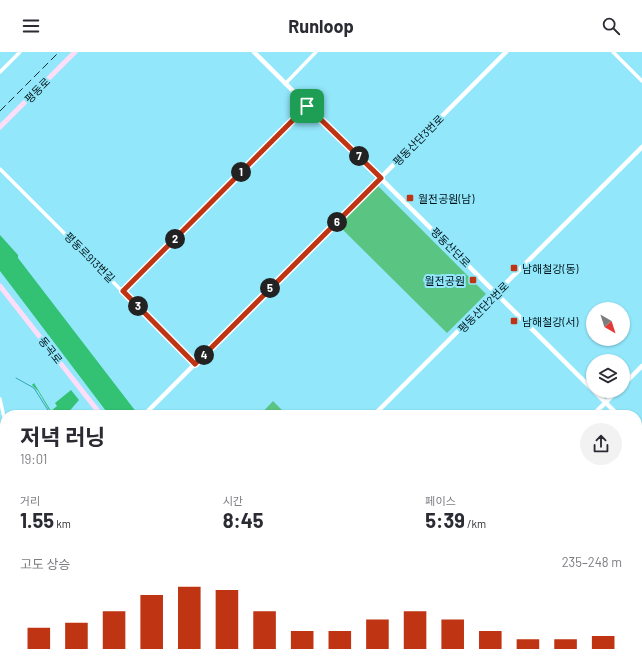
<!DOCTYPE html>
<html lang="ko">
<meta charset="utf-8">
<style>
:root{--surface:#fff;--page:#f2f2f3;--text:#2b2b33;--muted:#7c7c81;--accent:#bf3413}
body{margin:0;font-family:Barlow,"Noto Sans KR",sans-serif;background:var(--page);color:var(--text);height:100vh;display:flex;flex-direction:column;font-size:15px;white-space:nowrap}
*{box-sizing:border-box;margin:0}
p{font-size:13px;color:var(--muted)}
.icon{flex:none;width:22px;height:22px;fill:none;stroke:currentColor;stroke-width:2;stroke-linecap:round;stroke-linejoin:round}
.map{position:relative;flex:1;overflow:hidden}
.panel{position:absolute;left:0px;top:358px;width:642px;height:256px;display:flex;flex-direction:column;background:var(--surface);border-radius:16px 16px 0 0;box-shadow:0 1px 3px #0004}
.panel>*{flex:none}
.needle{width:26px;rotate:141deg}
.buttons{position:absolute;left:586px;top:250px;display:grid;gap:8px}
.buttons a{display:grid;place-items:center;width:44px;height:44px;border-radius:50%;background:var(--surface);box-shadow:0 1px 3px #0004;font-size:20px}
.pin{position:absolute;display:grid;place-items:center;width:34px;height:34px;color:#fff;margin:-17px;border-radius:8px;box-shadow:0 2px 6px #0006}
.km{position:absolute;width:20px;height:20px;margin:-10px;border-radius:50%;background:#222;color:#fff;font-size:11px;line-height:20px;text-align:center}
.round{display:grid;place-items:center;flex:none;width:42px;height:42px;border-radius:21px;background:var(--page)}
.summary{display:flex;align-items:center;justify-content:space-between;height:68px;padding:0 20px}
h1{font-size:22px;font-weight:700;line-height:30px}
.metrics{display:grid;grid-template-columns:repeat(3,1fr);gap:6px;height:68px;padding:4px 20px}
.metrics div{display:grid;align-content:center}
.metrics b{font-size:20px;font-weight:700}
.metrics small{font-size:11px;font-weight:400}
.metrics p{font-size:11px}
.chart{height:112px;padding:8px 20px}
.chart p{display:flex;justify-content:space-between}
.chart svg{width:100%;height:72px;margin-top:4px;stroke:var(--accent);stroke-width:6}
header{display:flex;justify-content:space-between;align-items:center;height:52px;padding:0 20px;background:var(--surface);font-size:18px;font-weight:700}
.map>svg:first-child{display:block}
.green{fill:#5ac482}
.forest{fill:#33c173}
.lines{fill:none;stroke-linecap:round;stroke-linejoin:round}
.stream{stroke:#39a2b8;stroke-width:1}
.minor{stroke:#fff;stroke-width:3.5}
.tertiary{stroke:#fff;stroke-width:4.5}
.secondary{stroke:#fdddf7;stroke-width:5}
.rail{stroke:#132f36;stroke-width:1;stroke-dasharray:8 4;stroke-linecap:butt}
.route-casing{stroke:#fff;stroke-width:8}
.route{stroke:#bf3413;stroke-width:5}
.poi-dot{fill:#bf3413;stroke:#92e7fb;stroke-width:1.5}
.labels{text-anchor:middle;dominant-baseline:central;stroke-width:4;stroke-linejoin:round;paint-order:stroke}
.street-label{font-size:11px;fill:#001318;stroke:#92e7fb}
.poi-label{font-size:11px;fill:#001318;stroke:#92e7fb;text-anchor:start}
</style>
<header><svg class="icon" aria-label="menu" viewBox="0 0 24 24"><path d="M4 6h16M4 12h16M4 18h16"/></svg>Runloop<svg class="icon" aria-label="search" viewBox="0 0 24 24"><circle cx="10" cy="10" r="6"/><path d="M15 15l6 6"/></svg></header>
<div class="map">
<svg width="642" height="614" viewBox="0 0 642 614">
<rect width="100%" height="100%" fill="#92e7fb"/>
<path class="green" d="M378 134 486 242 447 281 338 173Z
M273 349 287 363H260Z"/>
<path class="forest" d="M0 183 18 203V206L137 361 136 363H109L0 219Z
M34 331 51 359 57 354 55 351 71 338 79 348 66 363H52L38 339 32 333Z
M642 525V556L637 561V530Z
M302 609H332L327 614H306Z"/>
<g class="lines">
<path class="stream" d="M16 326 34 336 51 363"/>
<path class="minor" d="M613 0 642 29
M0 20 20 0
M285 32 316 0
M0 117 195 312
M123 239 307 54
M0 347 5 370
M637 568 642 563
M637 587H642
M47 609V614
M450 609H458
M346 614 348 609"/>
<path class="tertiary" d="M254 0 593 338
M623 333 642 314
M594 339 618 363
M144 363 506 0
M374 363 642 95
M593 363 617 339
M637 382 642 387
M338 614 343 609"/>
<path class="secondary" d="M0 75 75 0
M0 234 101 363
M286 609 289 614
M292 609 296 614"/>
<path class="rail" d="M0 59 59 0"/>
</g>
<g class="lines">
<g class="route-casing">
<path id="route" d="M307 54 381 126 195 312 123 239Z"/>
</g>
<use href="#route" class="route"/>
</g>
<g class="poi-dot">
<rect x="406" y="142" width="8" height="8" rx="2"/>
<rect x="510" y="212" width="8" height="8" rx="2"/>
<rect x="469" y="224" width="8" height="8" rx="2"/>
<rect x="510" y="265" width="8" height="8" rx="2"/>
</g>
<g class="labels">
<g class="street-label">
<text transform="translate(37 38) rotate(-45)">평동로</text>
<text transform="translate(418 88) rotate(-45)">평동산단3번로</text>
<text transform="translate(451 195) rotate(45)">평동산단로</text>
<text transform="translate(90 205) rotate(45)">평동로913번길</text>
<text transform="translate(483 255) rotate(-45)">평동산단2번로</text>
<text transform="translate(51 298) rotate(52)">동곡로</text>
</g>
<g class="poi-label">
<text x="418" y="146">월전공원(남)</text>
<text x="522" y="216">남해철강(동)</text>
<text x="465" y="228" text-anchor="end">월전공원</text>
<text x="522" y="269">남해철강(서)</text>
</g>
</g>
</svg>
<div class="buttons">
<a><svg class="needle" viewBox="-14 -14 28 28"><path d="M0-13l5 13h-10z" fill="#e53935"/><path d="M0 13l5-13h-10z" fill="#7c7c81"/></svg></a>
<a><svg class="icon" aria-label="layers" viewBox="0 0 24 24"><path d="M12 4l9 5-9 5-9-5zM3 14l9 5 9-5"/></svg></a>
</div>
<div class="pin" style="left:307px;top:54px;background:#1e9e55"><svg class="icon" aria-label="arrive" viewBox="0 0 24 24"><path d="M6 21V4h12l-3 4 3 4H6"/></svg></div>
<b class="km" style="left:241px;top:120px">1</b>
<b class="km" style="left:175px;top:187px">2</b>
<b class="km" style="left:138px;top:254px">3</b>
<b class="km" style="left:204px;top:303px">4</b>
<b class="km" style="left:270px;top:236px">5</b>
<b class="km" style="left:337px;top:170px">6</b>
<b class="km" style="left:359px;top:104px">7</b>
<section class="panel">
<div class="summary"><div><h1>저녁 러닝</h1><p>19:01</p></div><a class="round"><svg class="icon" aria-label="share" viewBox="0 0 24 24"><path d="M12 15V3M7 8l5-5 5 5M5 13v7h14v-7"/></svg></a></div>
<div class="metrics">
<div><p>거리</p><b>1.55<small> km</small></b></div>
<div><p>시간</p><b>8:45</b></div>
<div><p>페이스</p><b>5:39<small> /km</small></b></div>
</div>
<div class="chart"><p><span>고도 상승</span>235–248 m</p>
<svg viewBox="0 0 160 44" preserveAspectRatio="none"><path d="M5 44V31M15 44V28M25 44V21M35 44V11M45 44V6M55 44V8M65 44V21M75 44V33M85 44V33M95 44V26M105 44V21M115 44V26M125 44V33M135 44V38M145 44V38M155 44V36"/></svg>
</div>
</section>
</div>
